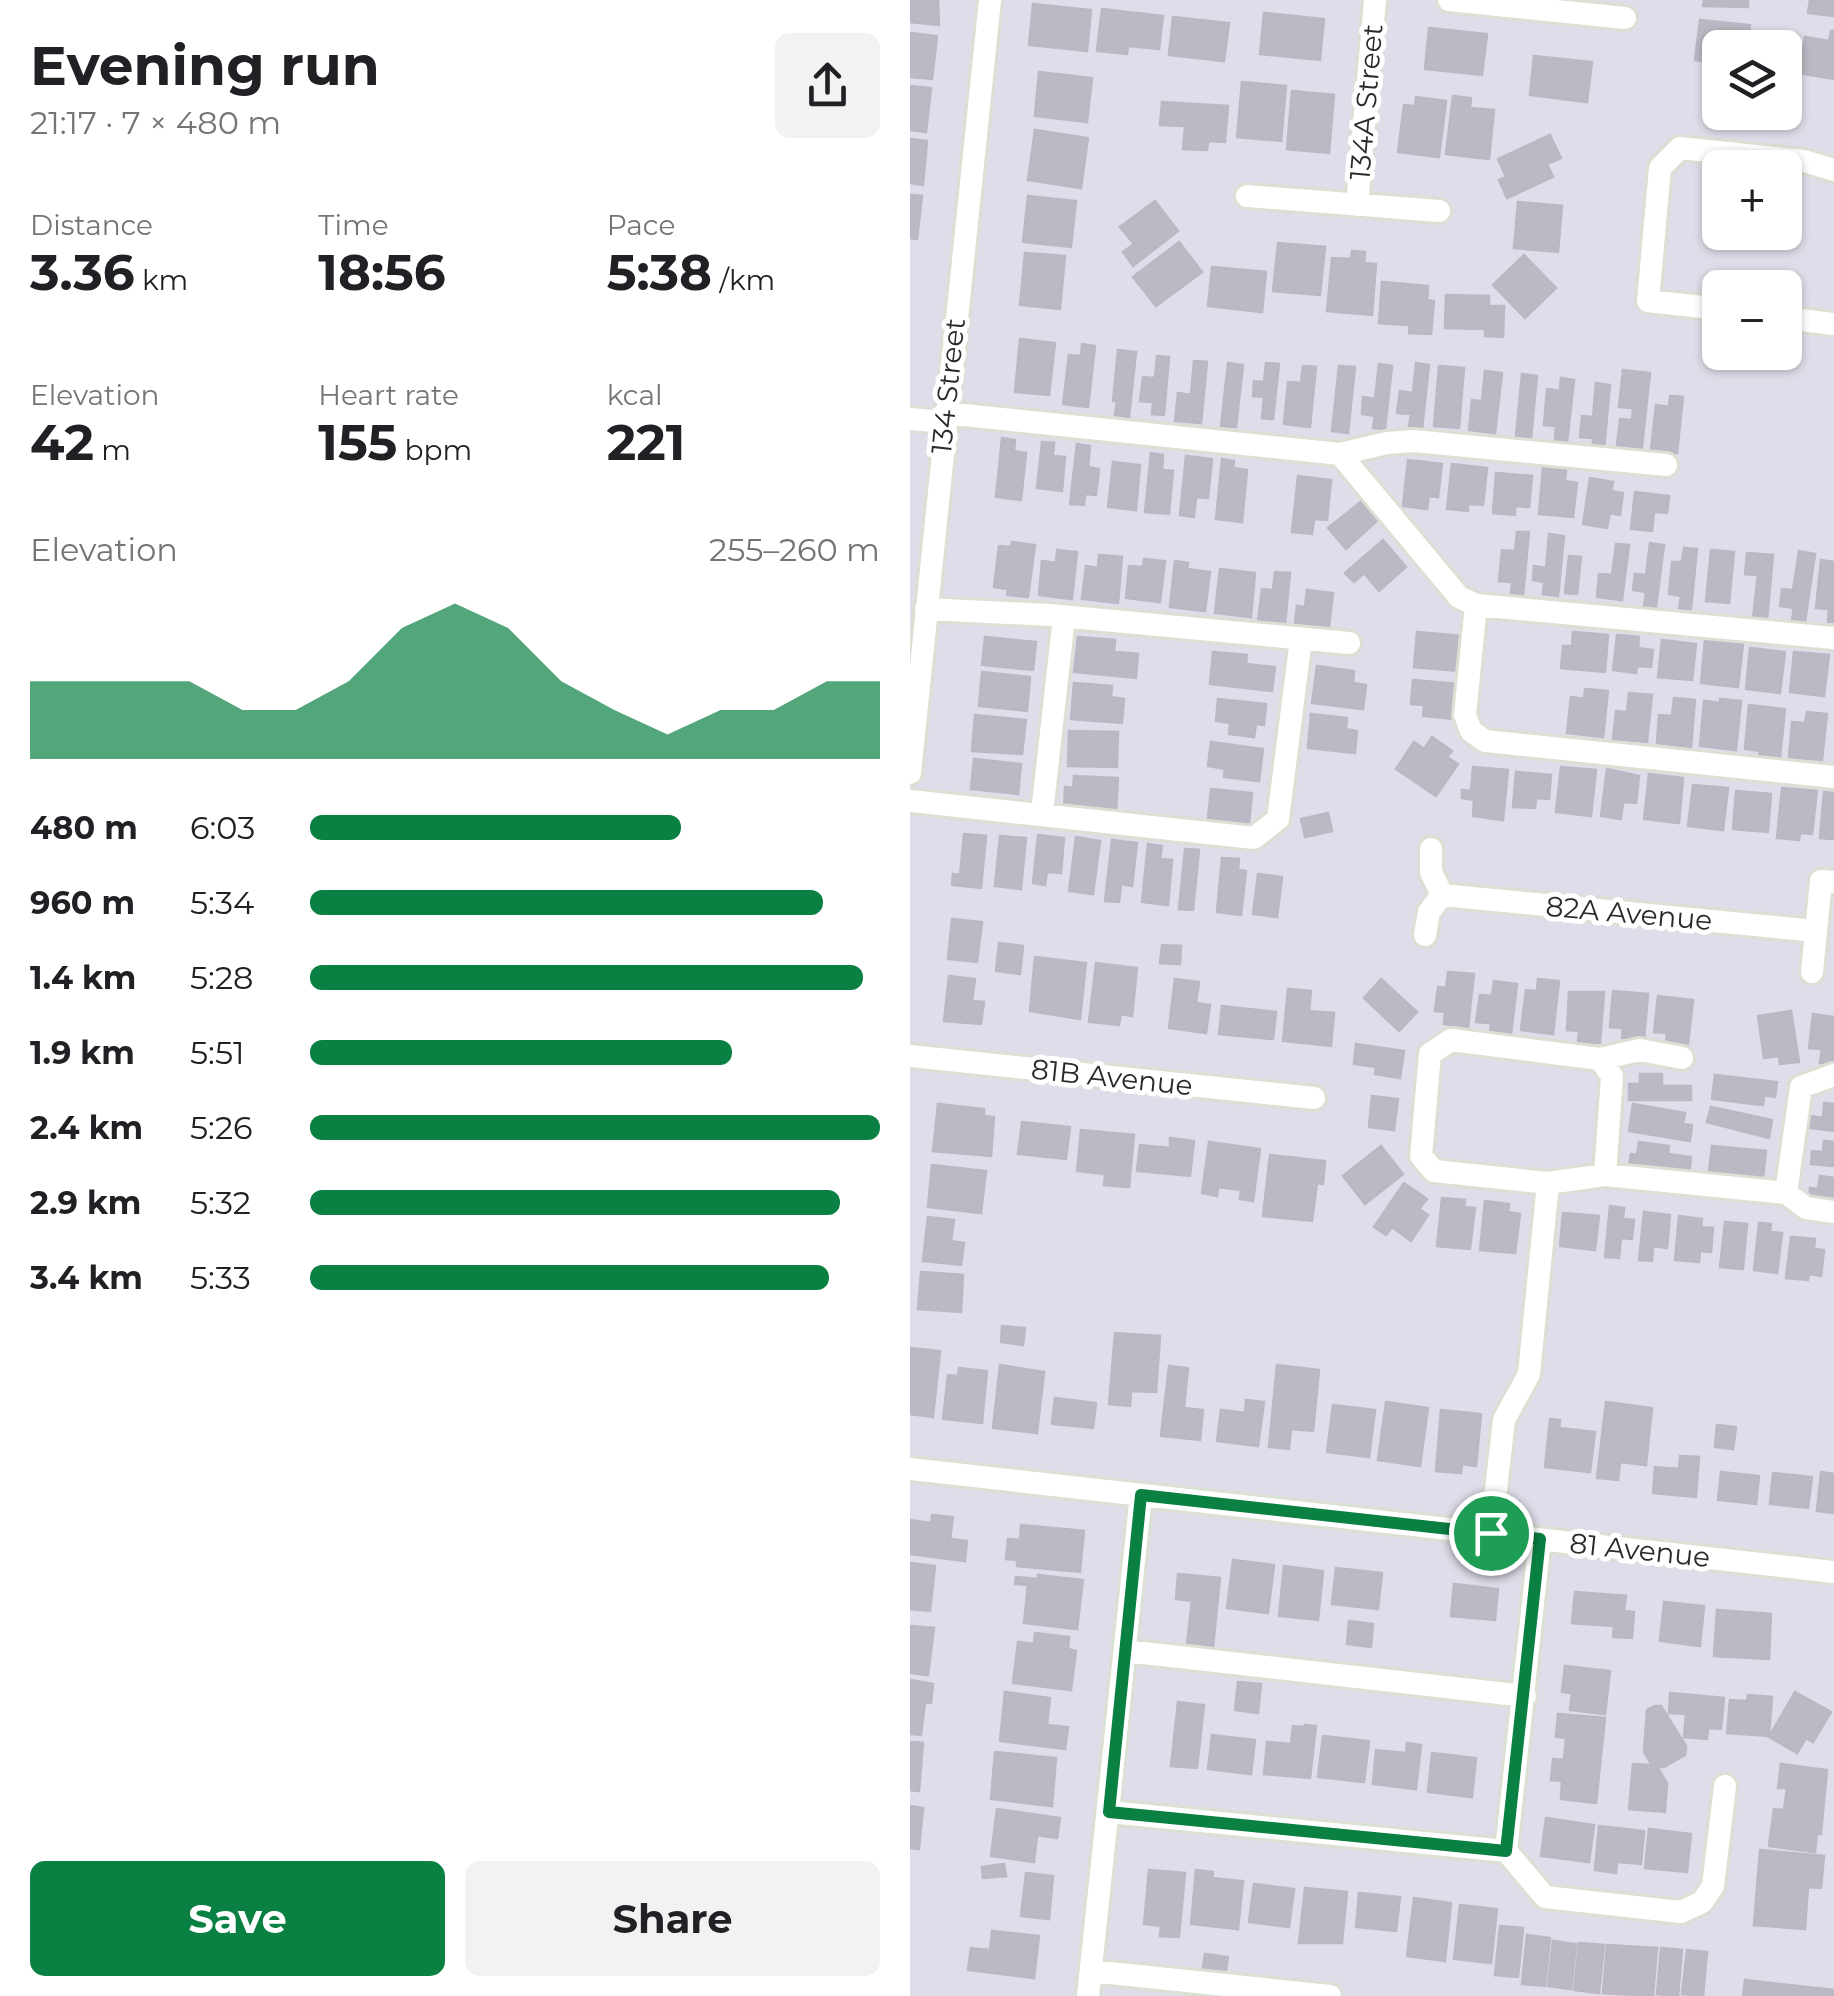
<!DOCTYPE html>
<meta charset="utf-8">
<style>
:root{--surface:#fff;--page:#f2f2f2;--text:#202124;--muted:#757577;--accent:#0b8043}
body{margin:0;font-family:Montserrat,sans-serif;background:var(--page);color:var(--text);height:100vh;display:flex;flex-direction:column;font-size:38px;white-space:nowrap}
*{box-sizing:border-box;margin:0}
p{font-size:32px;color:var(--muted)}
.icon{flex:none;width:55px;height:55px;fill:none;stroke:currentColor;stroke-width:2;stroke-linecap:round;stroke-linejoin:round}
.map{position:relative;flex:1;overflow:hidden}
.sheet{display:flex;flex-direction:column;background:var(--surface);width:910px}
.sheet>*{flex:none}
.controls{position:absolute;left:792px;top:30px;display:grid;gap:20px}
.controls a{display:grid;place-items:center;width:100px;height:100px;border-radius:15px;background:var(--surface);box-shadow:0 2px 8px #0004;font-size:50px}
.pin{position:absolute;display:grid;place-items:center;width:85px;height:85px;color:#fff;margin:-42px;border:5px solid #fff;border-radius:50%;box-shadow:0 2px 10px #0007}
.round{display:grid;place-items:center;flex:none;width:105px;height:105px;border-radius:15px;background:var(--page)}
.head{display:flex;align-items:center;justify-content:space-between;height:170px;padding:0 30px}
h1{font-size:55px;font-weight:700;line-height:75px}
.figures{display:grid;grid-template-columns:repeat(3,1fr);gap:15px;height:170px;padding:10px 30px}
.figures div{display:grid;align-content:center}
.figures b{font-size:50px;font-weight:700}
.figures small{font-size:28px;font-weight:400}
.figures p{font-size:28px}
.chart{height:280px;padding:20px 30px}
.chart p{display:flex;justify-content:space-between}
.chart svg{width:100%;height:180px;margin-top:10px;fill:var(--accent);opacity:.7}
.action{display:flex;gap:20px;margin-top:auto;padding:20px 30px}
.action a{flex:1;height:115px;border-radius:15px;background:var(--accent);color:#fff;font-size:40px;font-weight:700;line-height:115px;text-align:center}
.action a+a{background:var(--page);color:var(--text)}
ul{padding:0 30px;list-style:none;font-size:32px}
li{display:grid;grid-template-columns:160px 120px 1fr;align-items:center;height:75px}
li i{height:25px;border-radius:12px;background:var(--accent)}
main{display:flex;flex:1;min-height:0}
.map>svg:first-child{display:block}
.building{fill:#bbb9c3;stroke:#bbb7c5;stroke-width:2.5}
.lines{fill:none;stroke-linecap:round;stroke-linejoin:round}
.minor-casing{stroke:#dae0d3;stroke-width:28}
.minor{stroke:#fff;stroke-width:22}
.route-casing{stroke:#fff;stroke-width:20}
.route{stroke:#0b8043;stroke-width:12}
.labels{text-anchor:middle;dominant-baseline:central;stroke-width:10;stroke-linejoin:round;paint-order:stroke}
.street-label{font-size:28px;fill:#2a2a2a;stroke:#fff}
</style>
<main>
<section class="sheet">
<div class="head"><div><h1>Evening run</h1><p>21:17 · 7 × 480 m</p></div><a class="round"><svg class="icon" aria-label="share" viewBox="0 0 24 24"><path d="M12 15V3M7 8l5-5 5 5M5 13v7h14v-7"/></svg></a></div>
<div class="figures">
<div><p>Distance</p><b>3.36<small> km</small></b></div>
<div><p>Time</p><b>18:56</b></div>
<div><p>Pace</p><b>5:38<small> /km</small></b></div>
</div>
<div class="figures">
<div><p>Elevation</p><b>42<small> m</small></b></div>
<div><p>Heart rate</p><b>155<small> bpm</small></b></div>
<div><p>kcal</p><b>221</b></div>
</div>
<div class="chart"><p><span>Elevation</span>255–260 m</p>
<svg viewBox="0 0 160 44" preserveAspectRatio="none"><path d="M0 44V25L10 25L20 25L30 25L40 32L50 32L60 25L70 12L80 6L90 12L100 25L110 32L120 38L130 32L140 32L150 25L160 25V44z"/></svg>
</div>
<ul>
<li><b>480 m</b>6:03<i style="width:65%"></i></li>
<li><b>960 m</b>5:34<i style="width:90%"></i></li>
<li><b>1.4 km</b>5:28<i style="width:97%"></i></li>
<li><b>1.9 km</b>5:51<i style="width:74%"></i></li>
<li><b>2.4 km</b>5:26<i style="width:100%"></i></li>
<li><b>2.9 km</b>5:32<i style="width:93%"></i></li>
<li><b>3.4 km</b>5:33<i style="width:91%"></i></li>
</ul>
<div class="action"><a>Save</a><a>Share</a></div>
</section>
<div class="map">
<svg width="924" height="1996" viewBox="0 0 924 1996">
<rect width="100%" height="100%" fill="#e0ddea"/>
<path class="building" d="M0 0H28L29 25 0 22Z
M794 0H838V7L793 6Z
M900 0H924V16L898 13Z
M123 4 181 10 177 51 119 45Z
M192 9 253 16 249 49 218 46 217 54 187 51Z
M354 13 414 19 410 60 350 54Z
M263 17 319 23 314 61 259 55Z
M790 20 840 25 838 48H810V63L785 60Z
M519 28 577 34 572 75 515 69Z
M921 31H924V79L889 73 895 37 919 41Z
M0 33 27 36 22 79 0 77Z
M624 56 682 62 677 102 620 95Z
M129 72 182 78 177 122 125 116Z
M332 82 376 86 371 141 327 137Z
M0 86 21 88 16 132 0 130Z
M382 91 424 95 419 153 377 149Z
M543 96 561 98 560 108 584 110 579 159 536 154Z
M506 97 536 101 529 157 488 152 494 105 505 106Z
M252 102 318 106 315 142 298 141 297 150 273 149 275 126 250 125Z
M125 130 178 138 171 188 118 180Z
M640 135 651 158 637 164 643 177 597 198 589 180 596 177 588 159Z
M0 139 17 141 13 185 0 183Z
M0 195 12 196 7 239 0 238Z
M118 196 166 201 161 247 113 242Z
M245 201 268 231 223 266 213 252 224 244 210 227Z
M608 202 652 206 648 252 604 248Z
M269 242 292 272 246 306 223 277Z
M368 243 415 247 410 295 363 291Z
M442 251 455 252 454 263 466 264 462 315 417 311 422 258 441 259Z
M115 253 155 256 150 309 110 305Z
M614 255 646 288 615 318 583 285Z
M302 267 356 272 352 312 298 306Z
M472 282 518 286 517 300 524 301 521 334 499 333 500 325 469 323Z
M536 295 579 296V306H594L593 337 575 336V329L535 328Z
M110 339 145 343 139 395 105 392Z
M172 344 185 346 178 407 153 404 159 355 171 356Z
M208 350 226 352 219 417 205 415 207 401H203Z
M247 356 259 357 254 415 242 414 243 402 230 401 233 377 245 378Z
M284 361 297 362 291 423 265 421 268 393 281 395Z
M318 363 333 365 326 427 311 426Z
M356 363 369 364 363 419 352 418 354 397 343 396 344 381 354 382Z
M506 363 519 365 512 429 499 427 501 414 487 413 490 391 503 393Z
M469 364 482 366 475 429 463 428 465 416 452 414 453 397 465 399Z
M393 366 406 367 400 427 374 424 378 382 391 383Z
M429 366 445 367 438 433 422 431Z
M529 366 554 368 549 428 524 426Z
M713 370 740 373 731 455 720 454V446L707 445 710 419 722 420 723 408 709 407Z
M575 371 592 373 585 433 559 430 562 400 572 401Z
M612 374 627 376 621 438 606 436Z
M651 378 664 380 657 443 645 442 646 426 634 425 637 389 650 391Z
M686 383 700 385 694 449 683 447V438L670 437 672 416 683 417Z
M760 396 773 397 767 453 741 450 746 405 759 407Z
M92 438 105 440 104 451 116 453 111 500 86 497Z
M132 442 144 443 143 456 155 457 152 491 127 488Z
M167 444 180 446 178 467 189 469 186 495 175 494 174 505 160 504Z
M241 453 253 455 252 470 263 471 259 514 235 512Z
M276 456 302 459 298 498 286 497 284 517 270 515Z
M312 459 324 461 323 468 337 470 332 522 306 519Z
M498 460 532 464 528 497 519 496 517 509 493 506Z
M203 462 230 465 226 510 198 507Z
M542 464 577 468 573 505 558 504V511L537 509Z
M633 468 656 470 655 481 667 483 663 517 629 514Z
M586 473 622 476 619 507 605 506V515L583 513Z
M388 476 421 480 417 520 404 519 402 534 382 532Z
M680 478 703 482 701 491 713 493 710 515 700 513 697 528 673 524Z
M725 492 759 496 757 513 744 512 742 531 721 529Z
M453 500 469 519 436 549 418 528Z
M607 532H619L613 595 601 594 602 582 589 581 592 550 605 551Z
M639 534 654 536 648 596 633 594 634 582 623 580 624 566 636 568Z
M473 540 496 567 469 591 454 573 444 582 435 573Z
M102 542 125 545 118 597 97 595 98 589 84 587 89 546 101 547Z
M740 543 754 545 746 607 734 606 736 592 723 590 725 574 736 575Z
M706 544 719 545 712 600 687 597 689 574 702 575Z
M774 548 787 549 781 609 769 608 771 596 759 594 762 562H772Z
M147 550 167 552 162 599 129 595 132 561 146 563Z
M801 550 824 552 819 603 796 601Z
M889 551 905 554 895 622 882 620 884 608 870 606 872 589 883 590Z
M837 553 863 555 857 620 843 618 848 575 835 574Z
M189 555 212 557 208 603 172 599 176 566 188 568Z
M659 556 671 557 667 594 655 593Z
M234 559 255 561 250 602 216 598 219 566 233 567Z
M911 560 924 562V622H918L919 609 906 608Z
M265 561 278 563 277 569 300 572 295 611 260 607Z
M310 569 345 573 341 617 305 613Z
M365 572 380 573 375 624 348 621 352 589 363 590Z
M397 590 423 593 418 636 395 633 396 624 385 623 387 606 395 607Z
M507 632 551 636 548 671 504 667Z
M663 632 698 635 695 672 651 668 653 646H662Z
M707 635 729 637 728 648 743 650 741 667 727 666 726 673 703 670Z
M75 637 126 642 123 670 72 665Z
M168 637 205 640 204 652 228 654 226 678 164 672Z
M752 640 786 644 782 680 748 677Z
M795 640 833 644 828 687 791 683Z
M840 648 875 652 870 693 836 689Z
M303 652 337 655 336 664 365 667 362 691 300 684Z
M884 652 919 655 914 696 880 692Z
M407 666 444 671 443 683 456 685 453 709 402 703Z
M72 672 120 677 117 711 69 706Z
M503 680 546 684 543 719 513 716 514 705 501 704Z
M164 683 202 686 201 697 214 699 212 723 161 719Z
M675 689 698 691 693 737 657 733 661 697 674 699Z
M719 693 742 695 737 742 703 739 706 711 717 712Z
M764 698 785 700 781 747 747 743 749 715 762 716Z
M308 699 356 704 354 725 346 724 344 737 319 734 320 723 306 721Z
M810 699 831 701 826 750 790 746 794 701 810 703Z
M839 705 875 709 870 758 849 756 850 751 835 749Z
M897 712 917 714 912 760 879 757 882 722 895 723Z
M401 714 437 718 436 729 447 731 445 753 398 748Z
M65 715 116 720 112 754 62 751Z
M159 731 208 732 207 767 158 766Z
M522 737 542 751 537 757 548 764 526 796 486 769 504 742 514 749Z
M301 742 353 749 349 781 314 777 315 769 298 766Z
M64 759 111 764 108 794 61 789Z
M563 767 598 770 593 820 563 816 564 800 552 798V790L561 791Z
M651 767 686 770 681 816 646 812Z
M697 769 729 776 726 803 713 802 711 819 691 816Z
M606 772 641 775 639 799 626 798 625 808 603 807Z
M739 774 773 778 769 823 734 819Z
M164 776 208 778 206 813 154 810 155 787 163 788Z
M783 785 818 788 813 830 778 826Z
M872 788 907 791 902 834 890 833 889 840 867 838Z
M301 789 342 793 339 823 298 818Z
M826 791 861 794 858 832 823 829Z
M914 792 924 793V839L910 838Z
M418 813 422 831 395 837 391 819Z
M54 834 76 836 71 888 42 885 43 874 50 875Z
M128 835 154 838 151 873 137 872 135 885 123 883Z
M90 836 116 838 111 889 85 886Z
M166 837 190 841 183 894 159 891Z
M202 840 227 843 222 886 211 884 209 902 195 901Z
M238 844 252 846 250 859 262 860 258 905 232 902Z
M275 849 289 850 283 910 269 909Z
M312 858 329 859 328 870 336 871 331 915 307 912Z
M348 874 372 877 367 917 343 914Z
M42 919 72 922 67 962 38 959Z
M89 943 113 946 110 974 86 971Z
M252 945 271 946 270 964 250 963Z
M125 957 176 963 170 1019 120 1011Z
M186 963 227 968 222 1016 211 1014 209 1025 179 1022Z
M538 972 564 974 558 1027 534 1024 535 1012 525 1011 528 987 536 988Z
M39 976 65 979 62 1001 74 1002 71 1024 34 1021Z
M265 979 289 982 286 1003 300 1005 296 1033 259 1028Z
M471 979 507 1012 489 1031 454 998Z
M628 979 649 981 643 1034 611 1030 616 990 627 991Z
M584 981 607 984 601 1034 580 1031 581 1023 566 1022 570 995 582 996Z
M378 989 401 991 399 1011 424 1013 421 1046 373 1041Z
M703 991 738 994 734 1040 712 1038 713 1028 700 1027Z
M659 992H694L690 1043 668 1042 669 1031 657 1030Z
M748 996 783 1000 778 1044 756 1042 757 1033 744 1032Z
M312 1006 366 1012 363 1039 309 1034Z
M881 1011 889 1062 870 1064 869 1056 854 1058 848 1016Z
M903 1014 924 1017V1065L910 1063 912 1049 899 1048Z
M446 1044 494 1051 490 1078 465 1074 466 1067 444 1064Z
M730 1074H752V1086H781V1100H719V1084H730Z
M805 1075 867 1082 865 1097 854 1095 853 1105 802 1099Z
M462 1096 488 1099 484 1130 459 1127Z
M914 1103 924 1104V1131L900 1128 901 1116 913 1118Z
M28 1104 74 1109V1116L84 1117 81 1156 23 1151Z
M723 1104 775 1113 773 1124 782 1125 780 1141 719 1131Z
M801 1107 862 1120 859 1138 797 1122Z
M112 1122 160 1127 156 1159 108 1154Z
M171 1130 224 1135 219 1187 194 1185 195 1174 167 1171Z
M260 1138 284 1141 280 1176 227 1171 230 1145 260 1148Z
M914 1141 924 1142V1166L901 1164 902 1151 913 1152Z
M299 1142 350 1149 343 1201 330 1199 331 1190 308 1187 307 1196 292 1193Z
M729 1142 759 1146 758 1154 781 1157 779 1175 719 1167 721 1154 727 1155Z
M471 1146 493 1174 455 1204 433 1176Z
M802 1146 856 1151 853 1177 799 1172Z
M360 1155 415 1161 413 1184 407 1183 402 1221 353 1216Z
M22 1165 76 1171 71 1213 18 1207Z
M910 1176 924 1178V1204L899 1201 900 1188 908 1189Z
M494 1183 517 1199 509 1209 518 1215 501 1241 482 1227 476 1235 464 1227Z
M532 1198 555 1200 554 1207 565 1208 560 1249 527 1246Z
M575 1201 599 1204 598 1212 610 1214 605 1253 570 1250Z
M700 1206 714 1208 713 1219 724 1220 722 1239 711 1238 709 1258 695 1257Z
M734 1212 760 1215 757 1248 743 1246 742 1261 729 1260Z
M653 1213 689 1216 685 1250 650 1246Z
M769 1216 792 1219 791 1227 803 1228 801 1252 790 1251 789 1262 765 1260Z
M18 1217 44 1220 41 1241 54 1243 51 1265 13 1261Z
M815 1222 837 1224 833 1269 810 1267Z
M849 1223 861 1224 860 1232 872 1233 867 1273 844 1270Z
M881 1237 905 1239 904 1249 914 1250 911 1276 899 1274 898 1280 876 1278Z
M11 1272 53 1275 51 1312 8 1309Z
M92 1326 115 1328 113 1345 91 1342Z
M205 1333 250 1336 246 1392 221 1391 220 1406 199 1404Z
M0 1348 30 1351 23 1417 0 1414Z
M90 1365 134 1372 127 1433 83 1428Z
M367 1365 409 1370 403 1431 381 1429 379 1449 359 1447Z
M259 1366 278 1368 274 1408 293 1410 290 1440 251 1436Z
M49 1368 77 1371 72 1423 33 1419 38 1375 48 1376Z
M145 1398 186 1403 183 1428 142 1424Z
M336 1400 354 1402 348 1446 307 1441 311 1410 335 1413Z
M476 1402 518 1408 510 1466 468 1460Z
M696 1402 742 1408 736 1465 710 1462 708 1480 687 1478Z
M423 1405 465 1410 459 1457 417 1452Z
M531 1410 571 1414 566 1466 552 1464 551 1473 526 1471Z
M640 1419 650 1420 649 1428 685 1432 680 1472 635 1467Z
M807 1425 826 1427 823 1449 805 1447Z
M770 1456 789 1457 786 1497 743 1493 745 1467 769 1469Z
M811 1472 849 1476 846 1504 808 1500Z
M911 1472 924 1474V1513L907 1511Z
M863 1473 902 1477 898 1508 860 1504Z
M22 1515 43 1517 40 1539 57 1541 55 1561 0 1554V1520L21 1523Z
M111 1525 174 1531 170 1572 107 1566V1560L96 1559 98 1539 110 1540Z
M323 1560 364 1565 358 1613 317 1608Z
M0 1563 25 1566 20 1611 0 1609Z
M374 1566 413 1571 408 1620 369 1616Z
M426 1568 472 1573 468 1609 422 1604Z
M268 1574 310 1578 303 1647 277 1645 282 1601 266 1599Z
M128 1575 173 1580 167 1629 114 1623 118 1585 105 1584 106 1577 128 1579Z
M544 1584 588 1589 585 1620 541 1616Z
M665 1592 716 1596 714 1611 724 1612 722 1638 703 1637 704 1626 662 1623Z
M754 1602 794 1606 790 1646 750 1641Z
M807 1610 861 1614 859 1659 804 1656Z
M439 1621 463 1624 461 1647 437 1644Z
M0 1626 24 1628 18 1675 0 1673Z
M125 1633 159 1637 158 1649 166 1651 161 1690 103 1683 108 1642 124 1644Z
M655 1666 700 1671 695 1714 660 1710 662 1693 652 1692Z
M0 1680 23 1684 21 1703 15 1702 11 1735 0 1734Z
M328 1682 351 1684 348 1713 325 1710Z
M95 1692 140 1698 137 1725 158 1727 155 1749 90 1741Z
M885 1692 921 1712 903 1742 896 1738 887 1753 859 1737Z
M760 1693 814 1698 811 1729 798 1728 797 1739 774 1737 776 1714 759 1713Z
M838 1695 862 1697 859 1736 817 1733 820 1700 837 1701Z
M268 1702 294 1705 287 1768 261 1766Z
M745 1706H751L776 1746 775 1755 754 1767H747L757 1783 755 1812 719 1809 723 1764 742 1765 734 1752 737 1710Z
M648 1714 695 1718 686 1803 651 1799 652 1781 641 1780 643 1759 654 1760 656 1738 646 1737Z
M395 1725 406 1726 400 1778 354 1774 357 1742 381 1744 383 1726 394 1727Z
M302 1735 345 1740 341 1774 298 1769Z
M413 1736 459 1741 454 1782 408 1777Z
M0 1742 13 1743 9 1791 0 1790Z
M497 1743 511 1745 506 1789 463 1784 466 1750 496 1753Z
M85 1752 146 1758 142 1806 81 1799Z
M522 1753 566 1758 562 1797 518 1792Z
M871 1764 917 1770 911 1834 907 1833 905 1852 859 1846 864 1809 874 1810 877 1788H868Z
M0 1806 13 1808 9 1849 0 1848Z
M87 1809 150 1818 147 1838 127 1835 124 1862 81 1856Z
M636 1818 684 1825 679 1862 631 1856Z
M689 1826 734 1831 731 1864 707 1862 706 1873 685 1870Z
M739 1829 781 1834 777 1872 735 1868Z
M850 1850 914 1856 911 1888 898 1887 895 1929 844 1925Z
M94 1864 96 1876 73 1878 72 1867Z
M239 1870 275 1873 269 1937 250 1936 251 1926 234 1924Z
M286 1870 303 1872 302 1878 333 1881 328 1929 281 1924Z
M116 1873 143 1876 139 1919 111 1916Z
M344 1884 384 1889 379 1927 339 1922Z
M395 1888 437 1892 432 1943H389Z
M449 1893 490 1897 486 1931 446 1927Z
M504 1898 541 1903 535 1961 497 1956Z
M550 1905 587 1909 581 1963 544 1959Z
M590 1926 613 1928 608 1977 585 1975Z
M82 1931 129 1936 124 1978 58 1970 61 1948 80 1950Z
M617 1935 640 1938 635 1986 612 1984Z
M643 1941 666 1944 661 1989 638 1986Z
M669 1943 694 1945 689 1993 664 1990Z
M697 1945 747 1948 743 1996 693 1993Z
M751 1948 772 1950 768 1996 747 1994Z
M777 1950 797 1952 793 1996 772 1994Z
M295 1954 318 1957 315 1977 292 1975Z
M835 1980 924 1990V1996H833Z"/>
<g class="lines">
<g class="minor-casing">
<path id="minor" d="M539 0 715 18
M337 196 529 211
M447 205 465 0
M810 309 738 301 750 168 770 148 894 161 924 170
M875 318 924 324
M35 413 430 454
M0 419 34 422
M756 465 503 441 477 443 430 454 549 597 566 605 924 638
M566 605 555 715 561 731 575 741 924 777
M16 609 140 615 439 643
M0 773 80 0
M0 801 344 838 368 819 391 639
M132 813 154 617
M521 849V872L532 895 906 931
M515 935 519 912 532 895
M902 972 911 881 924 882
M0 1056 404 1098
M772 1058 730 1050 690 1059 541 1040 520 1054 511 1156 524 1171 638 1183 695 1175 876 1193 896 1208 924 1212
M690 1059 702 1076 695 1175
M876 1193 891 1087 924 1075
M0 1469 924 1572
M581 1533 594 1420 619 1374 638 1183
M216 1651 615 1696
M199 1812 596 1851 635 1897 771 1912 792 1902 803 1886 815 1786
M596 1851 630 1539
M181 1971 420 1996
M178 1996 231 1495"/>
</g>
<use href="#minor" class="minor"/>
</g>
<g class="lines">
<g class="route-casing">
<path id="route" d="M231 1495 630 1539 596 1851 199 1812Z"/>
</g>
<use href="#route" class="route"/>
</g>
<g class="labels">
<g class="street-label">
<text transform="translate(456 102) rotate(-85)">134A Street</text>
<text transform="translate(38 386) rotate(-84)">134 Street</text>
<text transform="translate(719 913) rotate(5)">82A Avenue</text>
<text transform="translate(202 1077) rotate(6)">81B Avenue</text>
<text transform="translate(730 1550) rotate(6)">81 Avenue</text>
</g>
</g>
</svg>
<div class="controls">
<a><svg class="icon" aria-label="layers" viewBox="0 0 24 24"><path d="M12 4l9 5-9 5-9-5zM3 14l9 5 9-5"/></svg></a>
<a>+</a>
<a>−</a>
</div>
<div class="pin" style="left:581px;top:1533px;background:#1e9e55"><svg class="icon" aria-label="arrive" viewBox="0 0 24 24"><path d="M6 21V4h12l-3 4 3 4H6"/></svg></div>
</div>
</main>
